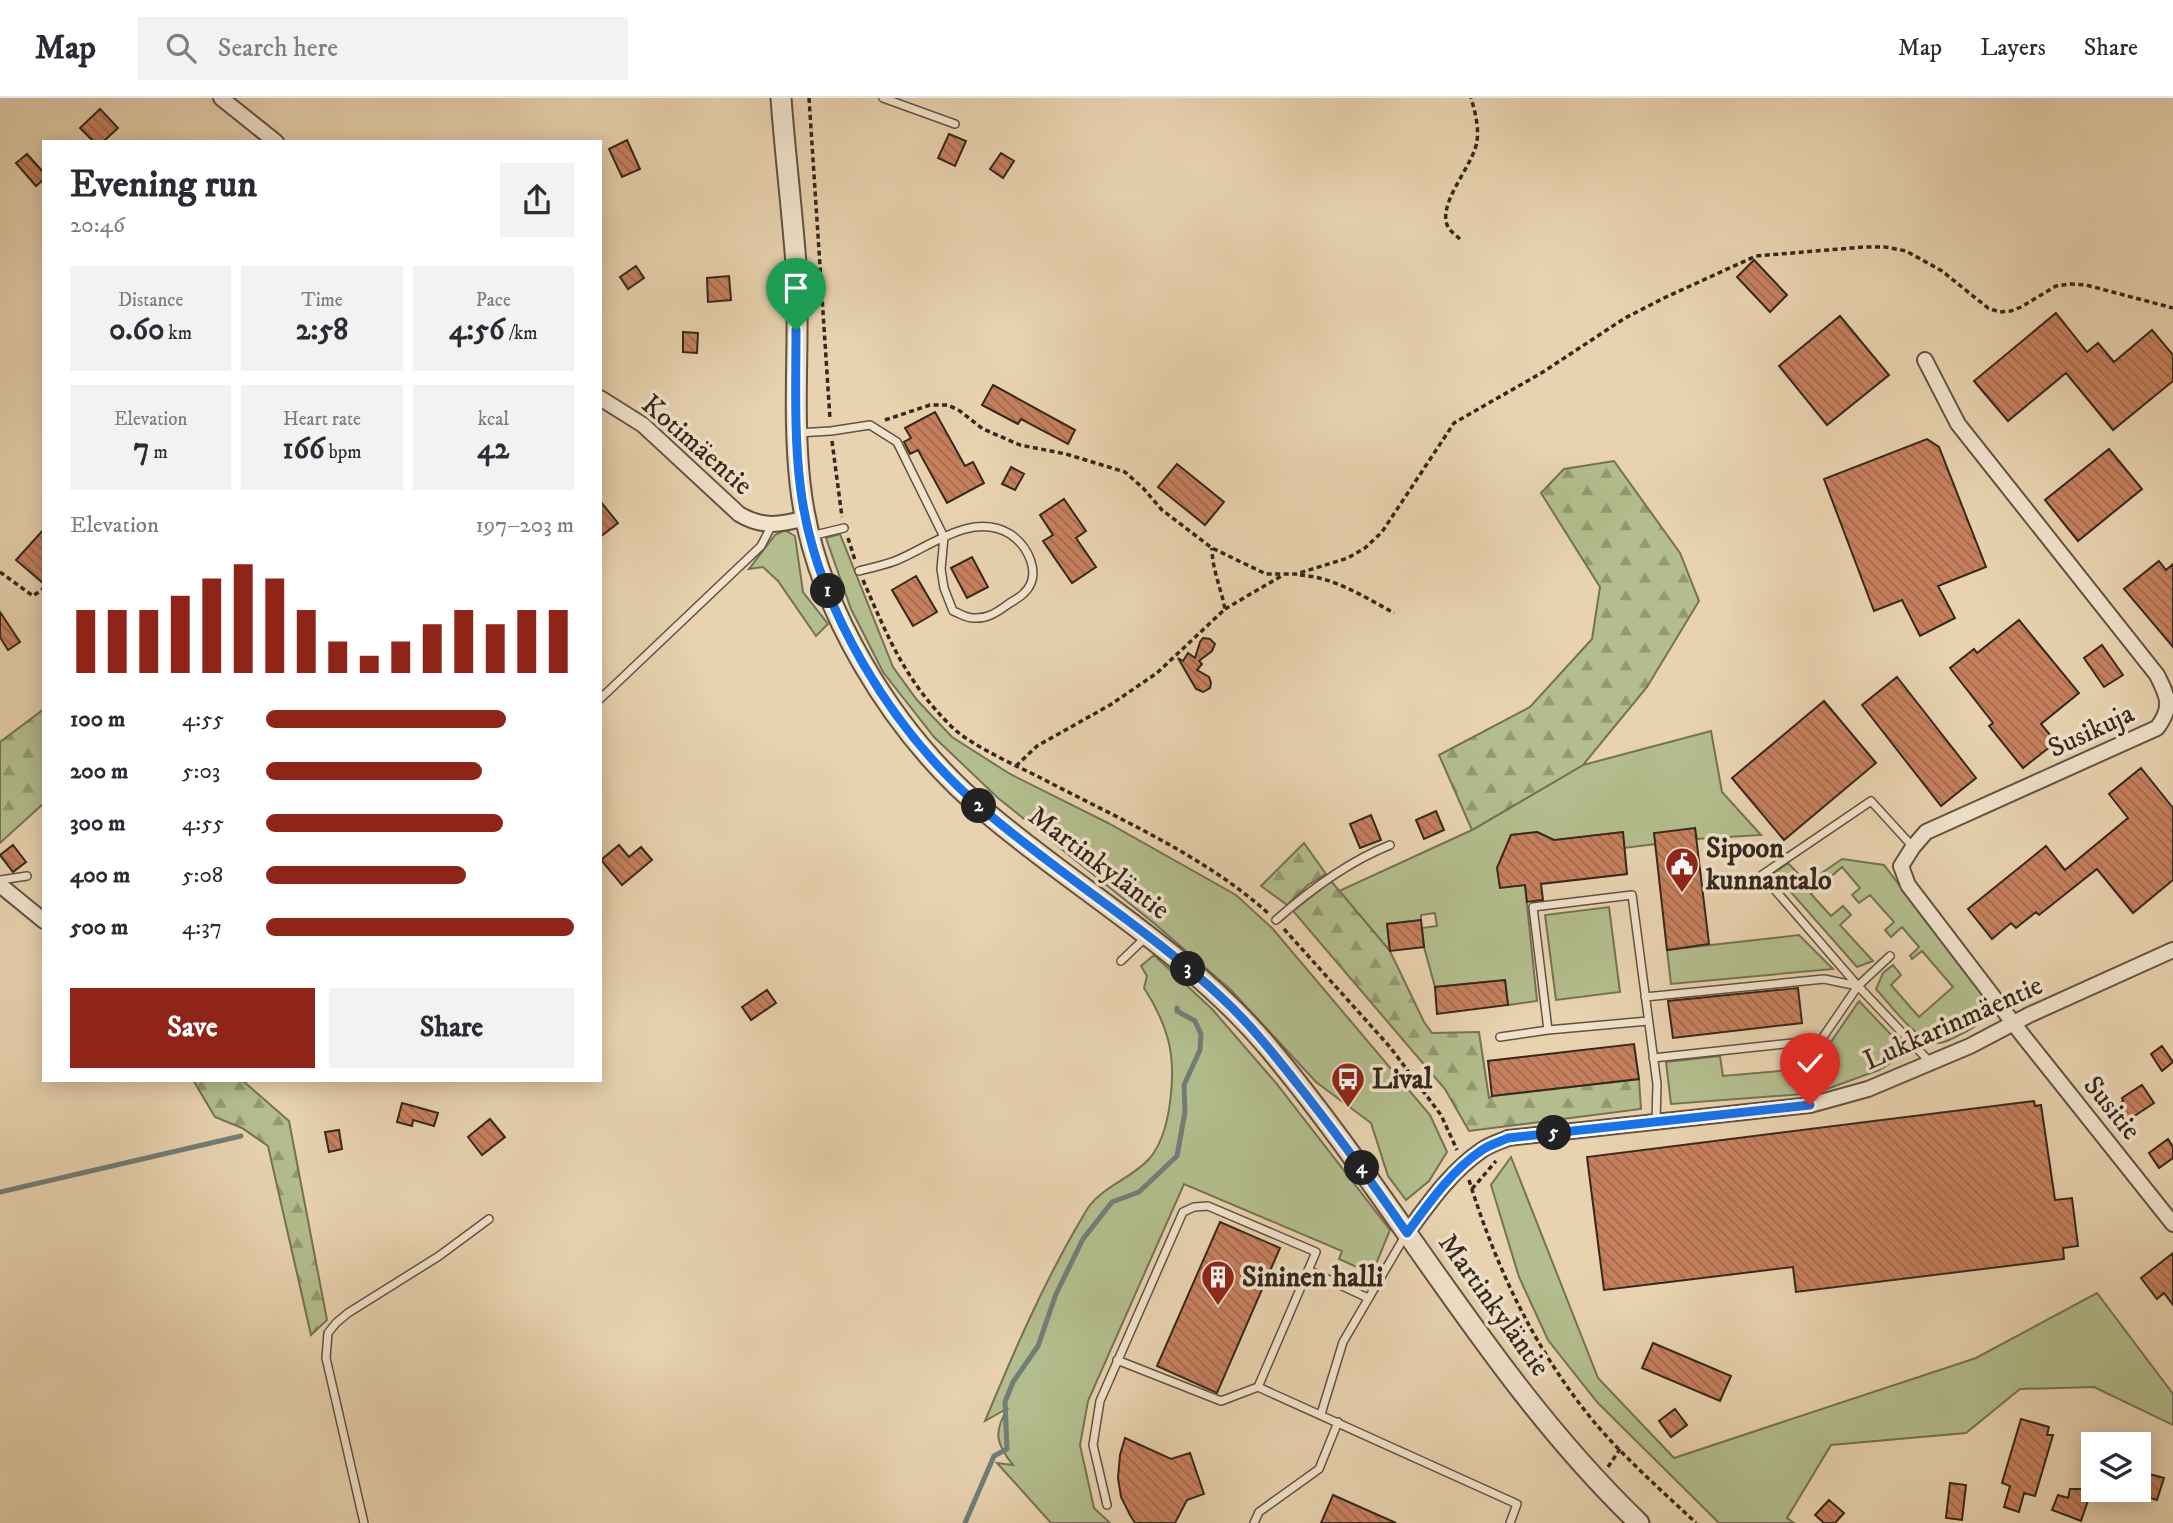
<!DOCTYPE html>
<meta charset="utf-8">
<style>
:root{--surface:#fff;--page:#f2f2f3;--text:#2b2b33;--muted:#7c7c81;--line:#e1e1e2;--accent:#8f2418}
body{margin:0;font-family:"IM FELL DW Pica",serif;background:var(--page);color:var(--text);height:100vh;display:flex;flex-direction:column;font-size:26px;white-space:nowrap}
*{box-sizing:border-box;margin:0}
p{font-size:23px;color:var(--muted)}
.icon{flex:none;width:38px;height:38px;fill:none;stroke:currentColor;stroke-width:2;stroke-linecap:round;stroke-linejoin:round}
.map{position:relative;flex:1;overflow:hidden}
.panel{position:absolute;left:42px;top:42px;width:560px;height:942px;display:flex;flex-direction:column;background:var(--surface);border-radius:0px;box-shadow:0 4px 18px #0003}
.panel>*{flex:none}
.fabs{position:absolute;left:2081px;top:1334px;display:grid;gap:14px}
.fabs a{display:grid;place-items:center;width:70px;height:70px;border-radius:0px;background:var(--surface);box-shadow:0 4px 18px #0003;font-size:35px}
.pin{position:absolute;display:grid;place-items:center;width:60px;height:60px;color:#fff;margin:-72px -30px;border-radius:50% 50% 50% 0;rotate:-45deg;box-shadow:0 0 7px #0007}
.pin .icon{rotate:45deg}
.km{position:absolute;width:35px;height:35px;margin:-18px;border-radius:50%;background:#222;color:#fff;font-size:19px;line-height:35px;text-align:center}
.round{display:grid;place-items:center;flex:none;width:74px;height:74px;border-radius:0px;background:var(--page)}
.summary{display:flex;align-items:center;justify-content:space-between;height:119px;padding:0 28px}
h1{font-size:38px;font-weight:800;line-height:52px}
.stats{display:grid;grid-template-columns:repeat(3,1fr);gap:10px;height:119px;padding:7px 28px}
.stats div{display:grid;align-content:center;border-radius:0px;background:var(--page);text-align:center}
.stats b{font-size:30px;font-weight:800}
.stats small{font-size:19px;font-weight:400}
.stats p{font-size:19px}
.chart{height:196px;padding:14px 28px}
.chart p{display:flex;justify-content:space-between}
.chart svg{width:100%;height:126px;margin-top:7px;stroke:var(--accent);stroke-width:6}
.cta{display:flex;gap:14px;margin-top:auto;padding:14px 28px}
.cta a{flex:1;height:80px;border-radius:0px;background:var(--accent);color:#fff;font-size:28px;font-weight:800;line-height:80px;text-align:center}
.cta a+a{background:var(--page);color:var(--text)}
ul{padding:0 28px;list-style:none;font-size:23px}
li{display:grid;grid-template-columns:112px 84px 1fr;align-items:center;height:52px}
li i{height:18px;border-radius:9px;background:var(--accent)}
header{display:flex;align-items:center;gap:42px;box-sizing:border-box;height:98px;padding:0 35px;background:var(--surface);border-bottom:2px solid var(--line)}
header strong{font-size:33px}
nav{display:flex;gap:38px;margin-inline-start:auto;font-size:24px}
.search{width:490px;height:63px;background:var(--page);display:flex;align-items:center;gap:18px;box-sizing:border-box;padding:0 24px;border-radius:0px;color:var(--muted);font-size:26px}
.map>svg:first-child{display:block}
.green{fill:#b3bd8d;stroke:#747254;stroke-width:2}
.forest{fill:url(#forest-firs);stroke:#747254;stroke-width:2}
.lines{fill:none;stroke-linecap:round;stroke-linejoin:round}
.stream{stroke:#727d77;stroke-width:5}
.building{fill:url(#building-back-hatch);stroke:#35281c;stroke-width:2}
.service-casing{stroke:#625241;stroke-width:10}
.minor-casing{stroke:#625241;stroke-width:18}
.tertiary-casing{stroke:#625241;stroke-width:23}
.path{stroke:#35281c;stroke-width:3.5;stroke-dasharray:5 3.5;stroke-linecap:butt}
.service{stroke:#f0e2cb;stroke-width:7}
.minor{stroke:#f0e2cb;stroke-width:14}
.tertiary{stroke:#f0e2cb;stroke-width:19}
.route-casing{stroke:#fff;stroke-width:14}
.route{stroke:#1a73e8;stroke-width:9}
.labels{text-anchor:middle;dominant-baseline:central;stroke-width:7;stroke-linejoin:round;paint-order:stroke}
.street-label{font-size:28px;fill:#35281c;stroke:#f0e2cb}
.poi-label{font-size:28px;font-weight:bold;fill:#35281c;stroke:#f0e2cb;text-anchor:start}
</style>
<header>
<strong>Map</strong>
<div class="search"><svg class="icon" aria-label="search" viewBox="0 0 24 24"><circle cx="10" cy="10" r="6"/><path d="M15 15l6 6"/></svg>Search here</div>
<nav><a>Map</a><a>Layers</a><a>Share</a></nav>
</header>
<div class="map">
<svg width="2173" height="1425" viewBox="0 0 2173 1425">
<defs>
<pattern id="forest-firs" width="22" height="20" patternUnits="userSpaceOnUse" patternTransform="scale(1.75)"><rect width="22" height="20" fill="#b3bd8d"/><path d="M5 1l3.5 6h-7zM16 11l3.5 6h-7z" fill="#929a72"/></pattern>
<pattern id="building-back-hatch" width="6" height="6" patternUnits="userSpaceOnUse" patternTransform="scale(1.75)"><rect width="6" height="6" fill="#c7805e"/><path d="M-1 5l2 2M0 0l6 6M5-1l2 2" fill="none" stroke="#a2694d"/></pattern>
</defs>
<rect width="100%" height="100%" fill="#e8d2af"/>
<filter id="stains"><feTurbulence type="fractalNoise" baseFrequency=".00286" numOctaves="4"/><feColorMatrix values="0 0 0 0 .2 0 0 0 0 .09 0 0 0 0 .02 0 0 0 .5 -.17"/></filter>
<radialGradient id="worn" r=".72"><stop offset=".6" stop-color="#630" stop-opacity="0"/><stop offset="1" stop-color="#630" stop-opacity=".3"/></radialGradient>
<path class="green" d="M785 432 795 438 803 494 828 526 816 538 778 483 763 469 749 471 775 437Z
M840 436 893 569 917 602 952 639 1010 676 1108 725 1236 797 1272 830 1430 1017 1447 1054 1429 1083 1406 1102 1388 1078 1371 1025 1316 984 1231 892 1155 826 998 700 934 639 883 574 851 511 826 440Z
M1711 633 1722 694 1761 737 1697 741 1695 730 1656 746 1624 750 1622 734 1549 743V740L1537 734 1511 737 1498 771 1500 789 1525 787 1537 903 1508 907 1505 882 1435 889 1424 849 1422 830 1437 828 1435 815 1421 817V822L1387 826 1390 853 1339 793 1472 732 1583 667Z
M1842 761 1884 767 1982 896C1985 914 1984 925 1967 933 1959 937 1946 946 1937 945 1916 943 1890 906 1876 891L1883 875 1893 867 1901 877 1891 887 1919 919 1953 889 1922 853 1912 861 1910 858 1919 849 1902 829 1891 839 1885 832 1894 824 1870 797 1859 805 1852 797 1860 790 1842 769 1811 796 1831 818 1843 808 1851 817 1840 827 1873 863 1857 869 1774 775 1788 765 1807 785Z
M1609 809 1620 894 1556 902 1545 817Z
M1799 837 1833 871 1671 886 1667 852Z
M1154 857 1212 911 1276 985 1390 1132 1372 1176 1339 1161 1342 1153 1184 1086 1088 1303 1080 1347 1094 1410 1110 1425H1051L997 1365 1013 1367C996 1346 993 1334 1008 1310L985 1323C1013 1256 1042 1188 1079 1125 1083 1119 1086 1112 1090 1107 1105 1088 1133 1079 1149 1061 1172 1035 1177 970 1167 938 1162 921 1154 905 1144 890L1147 878 1141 868Z
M1859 903 1898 944 1900 952 1897 961 1879 972 1816 995 1671 1006 1666 964 1720 958 1723 978 1813 970Z
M1511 1059 1598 1280 1674 1360 1976 1260 2097 1195 2173 1296V1327L2094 1289 2020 1291 1966 1335 1831 1347 1787 1420 1794 1425H1719L1597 1304 1548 1242 1519 1179 1491 1087Z"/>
<path class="forest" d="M1614 363 1680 455 1699 503 1647 589 1583 667 1472 732 1439 657 1530 609 1592 541 1600 489 1541 395 1564 371Z
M44 611V705L0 745V644Z
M1304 745 1326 776 1308 787 1287 807 1261 788Z
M1331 783 1390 853 1424 924 1432 935 1479 934 1489 1000 1493 998 1639 981 1641 1011 1469 1033 1445 991 1293 813Z
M193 982H242L289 1023 327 1222 311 1237 268 1048 242 1030 215 1019Z"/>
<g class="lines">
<path class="stream" d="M0 1094 241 1038
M965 1425 994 1358 1007 1351 1005 1304 1013 1284 1038 1248 1056 1196 1083 1141 1112 1104 1139 1094 1177 1058 1185 1014 1184 987 1200 952 1201 936 1195 923 1177 913V910"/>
</g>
<path class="building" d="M100 11 118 30 103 44H94L80 30Z
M949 36 966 43 955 68 938 60Z
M627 42 640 71 622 79 609 51Z
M1001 55 1014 63 1003 80 990 71Z
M27 56 44 75V81L36 88 16 65Z
M1754 162 1787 197 1770 214 1737 179Z
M636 168 644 180 628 191 620 179Z
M729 178 731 202 708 204 707 180Z
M2056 215 2087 254 2098 245 2114 264 2152 232 2173 257V283L2113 332 2066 275 2008 323 1974 283Z
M1840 218 1889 277 1827 327 1779 268Z
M683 234 698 235 697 255 683 254Z
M993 287 1075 332 1068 346 1021 321 1018 326 982 307Z
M935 314 965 368 973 364 984 385 947 405 918 352 910 356 904 344 911 340 905 330Z
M1927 341 1939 349 1986 469 1938 488 1955 520 1920 538 1902 502 1874 513 1824 381Z
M2109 351 2142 391 2078 443 2045 402Z
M1177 366 1224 404 1205 427 1158 389Z
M1011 369 1024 376 1015 392 1002 386Z
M1064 401 1086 433 1076 440 1096 469 1072 485 1043 443 1053 437 1040 417Z
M600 403 618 425 600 439Z
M44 431V486L16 462Z
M972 459 988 489 967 500 951 470Z
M2159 463 2166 472 2173 466V549L2124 491Z
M916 478 937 514 913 528 892 492Z
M0 514 20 544 8 552 0 539Z
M2019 522 2079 595 2041 626 2056 644 2023 670 1989 628 1993 625 1950 570 1974 551 1977 555Z
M1203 540 1210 541 1215 546 1212 553 1199 563 1202 566 1197 572 1209 579 1211 585 1210 590 1203 594 1196 591 1178 560 1183 563 1188 555 1195 560 1200 544Z
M2102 547 2123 577 2104 589 2084 560Z
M1897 579 1976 680 1941 708 1862 607Z
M1824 603 1876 665 1784 742 1732 680Z
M2141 670 2173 710V782L2133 815 2097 771 2039 817 2036 814 2016 830 2011 825 1992 841 1968 811 2046 748 2065 772 2128 720 2109 696Z
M1436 713 1444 732 1424 741 1416 722Z
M1371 717 1381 742 1360 750 1350 726Z
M1695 730 1709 846 1667 852 1654 735Z
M1537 734 1554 742 1623 734 1627 776 1541 786 1543 802 1527 804 1525 787 1500 790 1497 770 1511 737Z
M13 747 26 764 13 774 0 757Z
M619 747 629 759 641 749 652 762 622 787 601 762Z
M1421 822 1424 849 1390 853 1387 826Z
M1505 882 1508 907 1437 916 1435 889Z
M1798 890 1802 925 1673 940 1668 903Z
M767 892 776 905 751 922 742 909Z
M1634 946 1639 981 1492 998 1488 963Z
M2162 948 2173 964 2162 973 2151 956Z
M2142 987 2154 1005 2127 1023 2116 1008 2123 1003 2122 1000Z
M2034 1003 2035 1008 2041 1007 2055 1102 2072 1100 2078 1148 2063 1150 2064 1161 1796 1194 1793 1169 1604 1192 1587 1059Z
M402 1005 438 1015 434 1028 413 1022 412 1028 397 1024Z
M490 1021 505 1039 482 1057 468 1039Z
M339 1032 342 1051 329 1054 325 1034Z
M2168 1041 2173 1049V1060L2159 1070 2149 1055Z
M1220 1124 1280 1150 1217 1295 1157 1268Z
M2173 1155V1207L2164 1195 2157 1201 2141 1180Z
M1653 1245 1731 1278 1720 1303 1642 1270Z
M1675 1311 1687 1327 1671 1339 1659 1323Z
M2021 1321 2049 1329 2047 1337H2053L2035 1398 2024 1395 2019 1414 2004 1409 2010 1388 2002 1385Z
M1125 1340 1171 1361 1190 1355 1204 1396 1187 1402 1175 1425H1135L1130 1417 1121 1399 1118 1380 1120 1357Z
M2138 1373 2164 1380 2157 1402 2138 1396Z
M1950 1385 1966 1387 1962 1422 1946 1420Z
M2070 1391H2092L2081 1423 2052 1412 2058 1397 2068 1400Z
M1333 1397 1396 1425H1321Z
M1829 1402 1844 1415 1835 1425H1824L1815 1417Z"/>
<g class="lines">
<g class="service-casing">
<path id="service" d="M883 0 955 26
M797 335 831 333 870 327 897 344 944 439 941 471 944 490 953 513C959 515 966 520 973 520 987 521 996 515 1007 507 1012 503 1020 500 1024 495 1043 477 1028 448 1010 436 972 413 930 449 895 463 884 467 871 470 859 473
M811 438 844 430
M600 601 761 448 772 427
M1913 749 1871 703 1762 777 1858 888 1929 963
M0 782 27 778
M1276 822C1310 792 1347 764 1390 747
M1121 863 1146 839
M1858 888 1890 858
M1645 899 1824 881 1858 888 1821 942 1653 960
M1648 923 1548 932 1533 809 1632 797 1657 986 1656 1023
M1500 939 1548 932
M1308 1172 1368 1200
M1117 1262 1221 1303 1258 1289 1517 1406 1510 1425
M1321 1316 1343 1244 1405 1138
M1107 1407 1093 1347 1100 1303 1183 1114 1194 1109 1208 1108 1316 1154 1258 1289
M364 1425 326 1260 328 1235 336 1225 348 1215 439 1158 489 1121
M1254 1425 1259 1414 1319 1371 1338 1324"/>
</g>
<g class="minor-casing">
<path id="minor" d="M221 0 276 44
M1925 262 1958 326 2157 577C2168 599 2173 609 2157 630L1926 734 1913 749 1901 768 1908 787 2024 939 2173 1126
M600 300 643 327 739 416C762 430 780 427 806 420
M0 787 44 823
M1407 1135C1429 1105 1451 1073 1482 1052 1489 1047 1499 1044 1508 1040L1810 1007 1868 991 1970 948 2029 917 2173 852"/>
</g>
<g class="tertiary-casing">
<path id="tertiary" d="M781 0C785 55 792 111 796 166 800 239 792 312 800 385 813 507 893 636 986 714 1079 793 1188 854 1268 949 1397 1103 1493 1285 1639 1425"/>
</g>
<path class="path" d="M809 0 830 321
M1460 141C1457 138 1450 133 1448 129 1436 106 1474 67 1477 43 1479 29 1475 13 1471 0
M885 322 930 307H948L960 313 983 331 1020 347 1066 356 1125 374 1143 390 1162 412 1212 450 1266 476H1296L1348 460 1365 450 1382 434 1454 325 1543 274 1625 220 1666 199 1756 158 1864 149H1885L1906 153 1942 173 1988 210 1999 214 2011 213 2021 209 2056 188 2070 186 2086 187 2173 210
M832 343 842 419
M848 440 855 462
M0 474 33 498 44 490
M1300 477C1333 479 1365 499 1394 515
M863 482C889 542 906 584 953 630 972 648 1017 668 1041 680 1119 721 1203 757 1268 815
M1225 511 1283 477
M1016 668 1037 648 1110 607 1157 575 1225 511C1221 490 1212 471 1212 450
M1284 831 1390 949 1441 1017 1457 1052
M1469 1082C1496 1169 1533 1248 1590 1319 1621 1357 1660 1391 1696 1425
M1472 1091 1496 1063
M1608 1369 1620 1351"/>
<use href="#service" class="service"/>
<use href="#minor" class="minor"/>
<use href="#tertiary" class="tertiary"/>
</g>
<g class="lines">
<g class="route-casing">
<path id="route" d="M796 232C796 284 794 335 800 386 814 508 893 635 985 713 1062 779 1149 831 1223 901 1250 926 1272 954 1295 983 1334 1032 1371 1083 1407 1135 1429 1105 1451 1073 1482 1052 1489 1047 1499 1044 1508 1040L1810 1007"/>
</g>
<use href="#route" class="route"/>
</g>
<defs>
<g id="civic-pin" transform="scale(1.75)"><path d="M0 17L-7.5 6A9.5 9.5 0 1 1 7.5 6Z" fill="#8f2418" stroke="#f0e2cb"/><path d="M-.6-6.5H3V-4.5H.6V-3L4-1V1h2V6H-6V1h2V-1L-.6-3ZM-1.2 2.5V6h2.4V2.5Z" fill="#fff"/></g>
<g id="bus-pin" transform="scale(1.75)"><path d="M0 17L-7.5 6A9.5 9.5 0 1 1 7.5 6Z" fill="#8f2418" stroke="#f0e2cb"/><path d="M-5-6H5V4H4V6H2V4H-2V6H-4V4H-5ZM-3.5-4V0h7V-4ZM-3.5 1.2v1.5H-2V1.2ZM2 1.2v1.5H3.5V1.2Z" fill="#fff"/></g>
<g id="building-pin" transform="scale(1.75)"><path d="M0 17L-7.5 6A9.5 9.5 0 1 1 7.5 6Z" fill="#8f2418" stroke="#f0e2cb"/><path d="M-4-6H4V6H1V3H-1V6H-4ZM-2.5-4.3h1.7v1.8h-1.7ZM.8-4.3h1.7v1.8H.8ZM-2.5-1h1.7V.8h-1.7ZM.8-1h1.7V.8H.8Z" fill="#fff"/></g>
</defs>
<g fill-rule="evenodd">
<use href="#civic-pin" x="1682" y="766"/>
<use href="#bus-pin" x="1348" y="981"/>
<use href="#building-pin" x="1218" y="1179"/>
</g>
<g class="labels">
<g class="street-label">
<text transform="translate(697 347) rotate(41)">Kotimäentie</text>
<text transform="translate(2091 633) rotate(-25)">Susikuja</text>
<text transform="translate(1099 765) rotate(37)">Martinkyläntie</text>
<text transform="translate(1953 925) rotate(-24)">Lukkarinmäentie</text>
<text transform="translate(2112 1010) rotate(51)">Susitie</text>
<text transform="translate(1494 1207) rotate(54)">Martinkyläntie</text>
</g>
<g class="poi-label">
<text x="1706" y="750">Sipoon<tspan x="1706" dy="32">kunnantalo</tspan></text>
<text x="1372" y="981">Lival</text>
<text x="1242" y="1179">Sininen halli</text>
</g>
</g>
<rect width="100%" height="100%" filter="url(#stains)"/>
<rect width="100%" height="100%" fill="url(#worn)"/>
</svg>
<div class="fabs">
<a><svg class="icon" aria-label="layers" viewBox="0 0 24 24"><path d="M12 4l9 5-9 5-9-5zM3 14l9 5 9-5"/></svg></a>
</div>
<div class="pin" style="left:796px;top:232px;background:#1e9e55"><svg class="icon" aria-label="arrive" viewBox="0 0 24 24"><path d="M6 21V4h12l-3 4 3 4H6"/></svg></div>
<div class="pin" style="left:1810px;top:1007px;background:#d93025"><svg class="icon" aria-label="check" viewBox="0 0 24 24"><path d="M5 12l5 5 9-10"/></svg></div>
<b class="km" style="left:828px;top:493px">1</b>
<b class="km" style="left:979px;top:708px">2</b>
<b class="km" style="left:1188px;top:871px">3</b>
<b class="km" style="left:1362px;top:1070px">4</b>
<b class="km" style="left:1554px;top:1035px">5</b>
<section class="panel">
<div class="summary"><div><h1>Evening run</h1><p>20:46</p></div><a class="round"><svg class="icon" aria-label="share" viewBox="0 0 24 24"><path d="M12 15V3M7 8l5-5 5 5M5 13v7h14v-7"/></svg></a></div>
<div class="stats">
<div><p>Distance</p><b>0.60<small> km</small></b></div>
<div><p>Time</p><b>2:58</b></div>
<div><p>Pace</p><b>4:56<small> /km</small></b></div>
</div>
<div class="stats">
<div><p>Elevation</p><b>7<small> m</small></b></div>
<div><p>Heart rate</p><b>166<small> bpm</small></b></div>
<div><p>kcal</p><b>42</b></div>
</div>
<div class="chart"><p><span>Elevation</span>197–203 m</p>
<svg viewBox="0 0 160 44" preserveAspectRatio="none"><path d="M5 44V22M15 44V22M25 44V22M35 44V17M45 44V11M55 44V6M65 44V11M75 44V22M85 44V33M95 44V38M105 44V33M115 44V27M125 44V22M135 44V27M145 44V22M155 44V22"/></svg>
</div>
<ul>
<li><b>100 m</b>4:55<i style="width:78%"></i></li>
<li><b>200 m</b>5:03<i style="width:70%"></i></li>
<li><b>300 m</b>4:55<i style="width:77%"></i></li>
<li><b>400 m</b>5:08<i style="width:65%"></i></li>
<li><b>500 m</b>4:37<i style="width:100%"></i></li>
</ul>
<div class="cta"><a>Save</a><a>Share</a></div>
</section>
</div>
